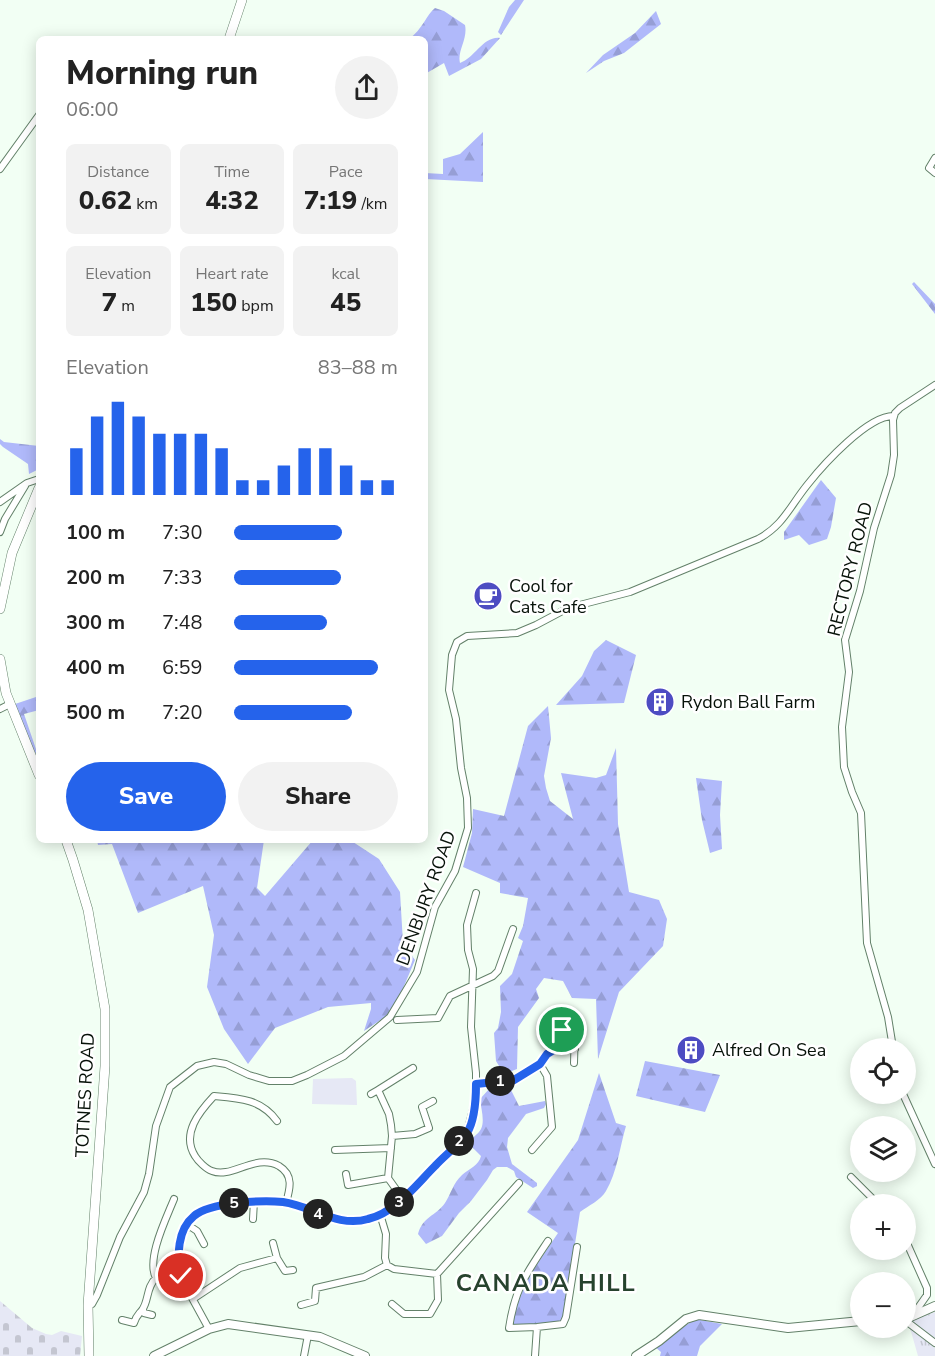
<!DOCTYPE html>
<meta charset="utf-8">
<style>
:root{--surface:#fff;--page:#f2f2f2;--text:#222;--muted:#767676;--accent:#2563eb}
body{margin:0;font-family:"Nunito Sans",sans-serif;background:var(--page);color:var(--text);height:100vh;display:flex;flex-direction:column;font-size:22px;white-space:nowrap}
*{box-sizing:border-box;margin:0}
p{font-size:20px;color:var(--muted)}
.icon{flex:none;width:33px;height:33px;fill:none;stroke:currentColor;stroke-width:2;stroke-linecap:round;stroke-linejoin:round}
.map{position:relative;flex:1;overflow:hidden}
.panel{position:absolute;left:36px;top:36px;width:392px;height:807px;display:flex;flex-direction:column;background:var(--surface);border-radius:9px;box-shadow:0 3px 15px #0003}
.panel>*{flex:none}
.buttons{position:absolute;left:850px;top:1038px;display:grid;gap:12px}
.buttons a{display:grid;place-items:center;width:66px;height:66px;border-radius:50%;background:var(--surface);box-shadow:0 3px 15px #0003;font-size:30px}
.pin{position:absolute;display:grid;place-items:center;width:51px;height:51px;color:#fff;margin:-26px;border:3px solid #fff;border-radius:50%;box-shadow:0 2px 6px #0007}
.km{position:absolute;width:30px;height:30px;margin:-15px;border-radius:50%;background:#222;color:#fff;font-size:16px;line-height:30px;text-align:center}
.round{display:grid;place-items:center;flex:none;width:63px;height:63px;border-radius:32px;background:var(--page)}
.overview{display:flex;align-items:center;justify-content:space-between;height:102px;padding:0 30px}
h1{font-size:33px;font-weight:800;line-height:45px}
.metrics{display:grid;grid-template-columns:repeat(3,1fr);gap:9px;height:102px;padding:6px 30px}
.metrics div{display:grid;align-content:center;border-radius:9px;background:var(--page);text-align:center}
.metrics b{font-size:26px;font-weight:800}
.metrics small{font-size:16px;font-weight:400}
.metrics p{font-size:16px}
.chart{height:168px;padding:12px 30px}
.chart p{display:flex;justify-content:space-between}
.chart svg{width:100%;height:108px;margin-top:6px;stroke:var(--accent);stroke-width:6}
.action{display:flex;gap:12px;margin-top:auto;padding:12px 30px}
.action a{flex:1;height:69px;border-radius:36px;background:var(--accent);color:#fff;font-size:24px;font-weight:800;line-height:69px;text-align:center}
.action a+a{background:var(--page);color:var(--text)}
ul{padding:0 30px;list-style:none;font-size:20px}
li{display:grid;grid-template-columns:96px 72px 1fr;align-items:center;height:45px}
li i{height:15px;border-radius:8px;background:var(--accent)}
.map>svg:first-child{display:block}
.grass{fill:url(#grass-tufts)}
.forest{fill:url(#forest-firs)}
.cemetery{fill:url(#cemetery-stones)}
.pitch{fill:#e6e8f5}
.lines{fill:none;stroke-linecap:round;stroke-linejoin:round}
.street-casing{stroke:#638169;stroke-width:8}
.secondary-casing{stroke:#638169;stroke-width:10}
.primary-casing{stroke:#638169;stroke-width:10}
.street{stroke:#fff;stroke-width:6}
.secondary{stroke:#fff;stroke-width:8}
.primary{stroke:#fff;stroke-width:9}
.route-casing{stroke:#fff;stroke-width:12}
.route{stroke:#2563eb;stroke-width:8}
.labels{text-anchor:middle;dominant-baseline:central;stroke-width:5;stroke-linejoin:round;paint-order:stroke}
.street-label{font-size:18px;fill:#061108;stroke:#fff}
.poi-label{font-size:18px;fill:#061108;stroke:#fff;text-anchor:start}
.district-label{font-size:24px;font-weight:bold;letter-spacing:1.5px;fill:#27432e;stroke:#fff}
</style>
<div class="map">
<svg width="935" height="1356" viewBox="0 0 935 1356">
<defs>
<pattern id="grass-tufts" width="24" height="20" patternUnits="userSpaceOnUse" patternTransform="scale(1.5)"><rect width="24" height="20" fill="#e6e8f5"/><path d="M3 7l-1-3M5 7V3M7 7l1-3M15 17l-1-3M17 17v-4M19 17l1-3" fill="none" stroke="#c4c6d1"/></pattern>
<pattern id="forest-firs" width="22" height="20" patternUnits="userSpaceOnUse" patternTransform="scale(1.5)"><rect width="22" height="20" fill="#b0b9fa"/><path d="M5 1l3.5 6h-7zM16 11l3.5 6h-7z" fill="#969ed5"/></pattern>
<pattern id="cemetery-stones" width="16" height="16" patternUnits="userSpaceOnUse" patternTransform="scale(1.5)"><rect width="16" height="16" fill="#e6e8f5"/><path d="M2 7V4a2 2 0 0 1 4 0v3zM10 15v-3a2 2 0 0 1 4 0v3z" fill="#c4c6d1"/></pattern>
</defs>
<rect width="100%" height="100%" fill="#f2fff4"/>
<path class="grass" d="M935 1312V1341L909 1321Z
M910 1328 935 1348V1356H918Z"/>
<path class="forest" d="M515 0H524L501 35 498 32 509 7Z
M435 8 444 11 465 25C468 39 457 51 460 63 475 58 483 36 500 38L481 59 449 76 444 63 425 74 424 39H409C422 30 427 14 435 8Z
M656 11 661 24 624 53 604 61 586 73 603 55 635 33Z
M483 132V182L425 179V173L443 174V159L460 154Z
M914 282 935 304V314L912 284Z
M0 439 4 442 39 446V469L29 474 28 464 3 447 0 444Z
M821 480 836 498 831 527 827 539 809 545 799 535 784 540V532Z
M606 640 636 655 624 703 556 705 582 676 594 651Z
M39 696V710L24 714 37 752 34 754 12 705Z
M548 706 551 738 544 776 546 788 550 801 573 819 561 773 596 778 606 775 616 748 618 824 629 892 659 900 667 919 663 946 619 992 598 1059 596 999 572 998 563 981 544 978 536 989 539 998 518 1027 517 1069 504 1074 496 1061 494 1033 498 1028 501 1012 500 986 512 974 523 941 518 938 523 926 528 898 500 893V883L463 867 472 833 473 809 504 816 528 726Z
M696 778 722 781 720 815 722 849 710 853 702 820Z
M97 840H264L257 888 265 896 313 840H350L379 859 400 892 403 943 415 960 396 1005 385 1017 364 1031 371 1009V1003L328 1007 275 1028 248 1064 224 1029 207 987 214 935 203 886 138 913 112 844 98 845Z
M645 1061 720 1075 705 1112 636 1096Z
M599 1073 616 1123 626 1126C620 1146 617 1173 606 1191 601 1200 588 1206 580 1212L563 1320 556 1323 515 1327 512 1323 523 1285 558 1233 527 1212 578 1140Z
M501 1087 511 1090 519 1106 545 1101 546 1104 544 1108 526 1114 508 1138 507 1147 512 1164 537 1183V1186L533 1188 516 1177 514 1171 507 1167H497L493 1170 487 1180 471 1201 459 1213 442 1236 426 1244 418 1234C423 1216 435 1217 445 1203 451 1194 453 1183 462 1175 469 1169 479 1165 481 1156L469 1144C471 1137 478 1135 481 1129 485 1121 481 1108 480 1099L490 1088Z
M695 1319 722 1324 700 1346 697 1356H660L661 1352 655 1347Z"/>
<path class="cemetery" d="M0 1301 32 1328 46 1334 52 1335 61 1331 82 1336 80 1356H0Z"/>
<path class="pitch" d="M352 1078 356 1081 357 1105 312 1104 313 1079Z"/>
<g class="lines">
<g class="street-casing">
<path id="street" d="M935 158 929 168 935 173
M0 169 39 115
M0 502 27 483 39 479
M0 532 5 519 25 486
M0 709 10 704
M397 1020 438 1018 450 996 493 976 498 971 513 929
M893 1048 888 1017 867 943 861 813 852 792 844 767 842 727 849 672 845 640 860 591 874 528 891 475 894 455 893 420 895 413 900 408 935 385
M565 1050 575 1049
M476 1084C508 1079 522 1083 545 1056 548 1052 553 1051 556 1047 561 1039 560 1032 568 1026L575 1028 574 1063
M378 1090 413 1068
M371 1094 378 1090 389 1114 391 1125 392 1136 388 1178 403 1199
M903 1094 935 1164
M277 1121C261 1099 239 1098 214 1096 199 1112 181 1134 195 1156 198 1161 206 1169 212 1171 232 1179 255 1153 279 1166 294 1175 290 1189 286 1203
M392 1136 415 1134 429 1128 422 1107 433 1101
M335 1150 391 1148
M532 1150 552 1127 547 1076 540 1064
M346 1174 348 1185 388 1178
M851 1177 878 1204
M174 1199C166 1219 146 1259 156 1278L180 1269
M380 1214 386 1234 385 1258 387 1265 394 1269 437 1274
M253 1219 254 1201
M188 1225 197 1231 204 1244
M548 1241C526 1274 515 1288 509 1328L537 1327 563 1324 566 1317 577 1247
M906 1241 927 1288V1295L913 1315
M277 1258 285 1271 293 1270
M437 1274 519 1183
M193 1299 240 1268 277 1258 273 1243
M392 1304 404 1314H430L438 1300 437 1274
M88 1305 92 1304 97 1295 120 1237 144 1192 149 1174 156 1126 170 1087 197 1066 214 1062 226 1064 249 1075 269 1081H292L307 1075 344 1056 390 1017 417 972 435 907 455 871 468 828 467 798 461 768 456 719 449 690 452 655 457 642 467 636 517 633 536 625 568 608 630 592 758 539C783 526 790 506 808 484 823 465 868 415 894 416
M301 1305 315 1301 316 1288 364 1277 387 1265
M143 1310 144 1313 152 1315
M122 1320 134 1323C136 1316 138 1315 142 1310 149 1301 146 1287 156 1278
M906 1321 935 1343
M209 1329 186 1287 180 1269 179 1245 182 1236 194 1216 207 1209 254 1201 286 1203 343 1220 369 1219 390 1209 403 1199 467 1132 476 1098V1073L471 1027 473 969 468 950 467 925 476 893
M304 1356 308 1335
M535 1356 537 1327"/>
</g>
<g class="secondary-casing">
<path id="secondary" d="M906 1319 935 1306
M154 1356 209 1329 228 1324 320 1337 365 1356
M636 1356 659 1341 686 1319 699 1315 788 1328 861 1321"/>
</g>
<g class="primary-casing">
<path id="primary" d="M229 39 242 0
M0 609 12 553 39 488
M0 659 6 693 39 775
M66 840 73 860 88 910 105 1009V1066L88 1305 89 1356"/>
</g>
<use href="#street" class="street"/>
<use href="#secondary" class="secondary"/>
<use href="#primary" class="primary"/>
</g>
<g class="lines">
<g class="route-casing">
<path id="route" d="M181 1276C177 1256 177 1230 194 1216 210 1202 263 1200 283 1202 312 1206 338 1228 368 1219 396 1212 415 1186 435 1166 445 1155 459 1145 467 1133 475 1120 476 1099 476 1084L514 1080 540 1064 547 1054 555 1049 562 1030"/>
</g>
<use href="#route" class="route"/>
</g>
<defs>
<g id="cafe-disc" transform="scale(1.5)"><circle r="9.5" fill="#4d4cc2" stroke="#fff"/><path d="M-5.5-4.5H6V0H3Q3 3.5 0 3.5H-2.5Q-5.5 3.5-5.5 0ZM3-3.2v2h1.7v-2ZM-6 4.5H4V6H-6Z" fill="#fff"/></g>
<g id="building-disc" transform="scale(1.5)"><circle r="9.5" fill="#4d4cc2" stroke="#fff"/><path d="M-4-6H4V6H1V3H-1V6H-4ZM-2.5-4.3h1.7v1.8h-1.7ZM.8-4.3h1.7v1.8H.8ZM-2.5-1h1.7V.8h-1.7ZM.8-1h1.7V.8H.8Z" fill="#fff"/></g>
</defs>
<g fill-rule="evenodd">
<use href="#cafe-disc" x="488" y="596"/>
<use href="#building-disc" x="660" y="702"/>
<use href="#building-disc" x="691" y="1050"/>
</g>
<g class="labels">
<g class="street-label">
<text transform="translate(850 569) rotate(-76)">RECTORY ROAD</text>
<text transform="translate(426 898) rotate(-70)">DENBURY ROAD</text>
<text transform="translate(85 1095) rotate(-87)">TOTNES ROAD</text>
</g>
<g class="poi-label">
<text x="509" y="586">Cool for<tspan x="509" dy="21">Cats Cafe</tspan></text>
<text x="681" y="702">Rydon Ball Farm</text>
<text x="712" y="1050">Alfred On Sea</text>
</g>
<g class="district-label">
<text x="546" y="1283">CANADA HILL</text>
</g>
</g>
</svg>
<div class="buttons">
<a><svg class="icon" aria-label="locate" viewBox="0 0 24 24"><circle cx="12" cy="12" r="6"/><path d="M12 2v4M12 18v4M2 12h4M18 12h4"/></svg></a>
<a><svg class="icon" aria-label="layers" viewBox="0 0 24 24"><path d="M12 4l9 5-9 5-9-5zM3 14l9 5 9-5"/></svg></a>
<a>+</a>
<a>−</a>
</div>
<div class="pin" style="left:562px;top:1030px;background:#1e9e55"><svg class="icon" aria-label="arrive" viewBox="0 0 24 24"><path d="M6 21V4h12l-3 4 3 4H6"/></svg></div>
<div class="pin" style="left:181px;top:1276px;background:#d93025"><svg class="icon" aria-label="check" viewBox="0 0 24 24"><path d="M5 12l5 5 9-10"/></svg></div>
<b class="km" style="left:500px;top:1081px">1</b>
<b class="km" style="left:459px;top:1141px">2</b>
<b class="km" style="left:399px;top:1202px">3</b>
<b class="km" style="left:318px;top:1214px">4</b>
<b class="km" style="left:234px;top:1203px">5</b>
<section class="panel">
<div class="overview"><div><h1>Morning run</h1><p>06:00</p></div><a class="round"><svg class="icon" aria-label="share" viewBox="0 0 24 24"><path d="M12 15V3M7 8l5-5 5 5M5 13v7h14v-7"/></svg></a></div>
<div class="metrics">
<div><p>Distance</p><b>0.62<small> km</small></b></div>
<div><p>Time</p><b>4:32</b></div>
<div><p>Pace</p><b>7:19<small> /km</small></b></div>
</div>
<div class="metrics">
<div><p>Elevation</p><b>7<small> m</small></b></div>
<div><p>Heart rate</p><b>150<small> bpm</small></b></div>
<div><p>kcal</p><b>45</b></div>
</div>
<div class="chart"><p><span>Elevation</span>83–88 m</p>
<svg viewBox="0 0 160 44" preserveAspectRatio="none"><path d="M5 44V25M15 44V12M25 44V6M35 44V12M45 44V19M55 44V19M65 44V19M75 44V25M85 44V38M95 44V38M105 44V32M115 44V25M125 44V25M135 44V32M145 44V38M155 44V38"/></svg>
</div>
<ul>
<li><b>100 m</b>7:30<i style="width:66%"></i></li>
<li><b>200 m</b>7:33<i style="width:65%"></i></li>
<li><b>300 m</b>7:48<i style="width:57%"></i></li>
<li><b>400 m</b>6:59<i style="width:88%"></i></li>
<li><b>500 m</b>7:20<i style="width:72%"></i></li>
</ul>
<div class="action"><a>Save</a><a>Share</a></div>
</section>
</div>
